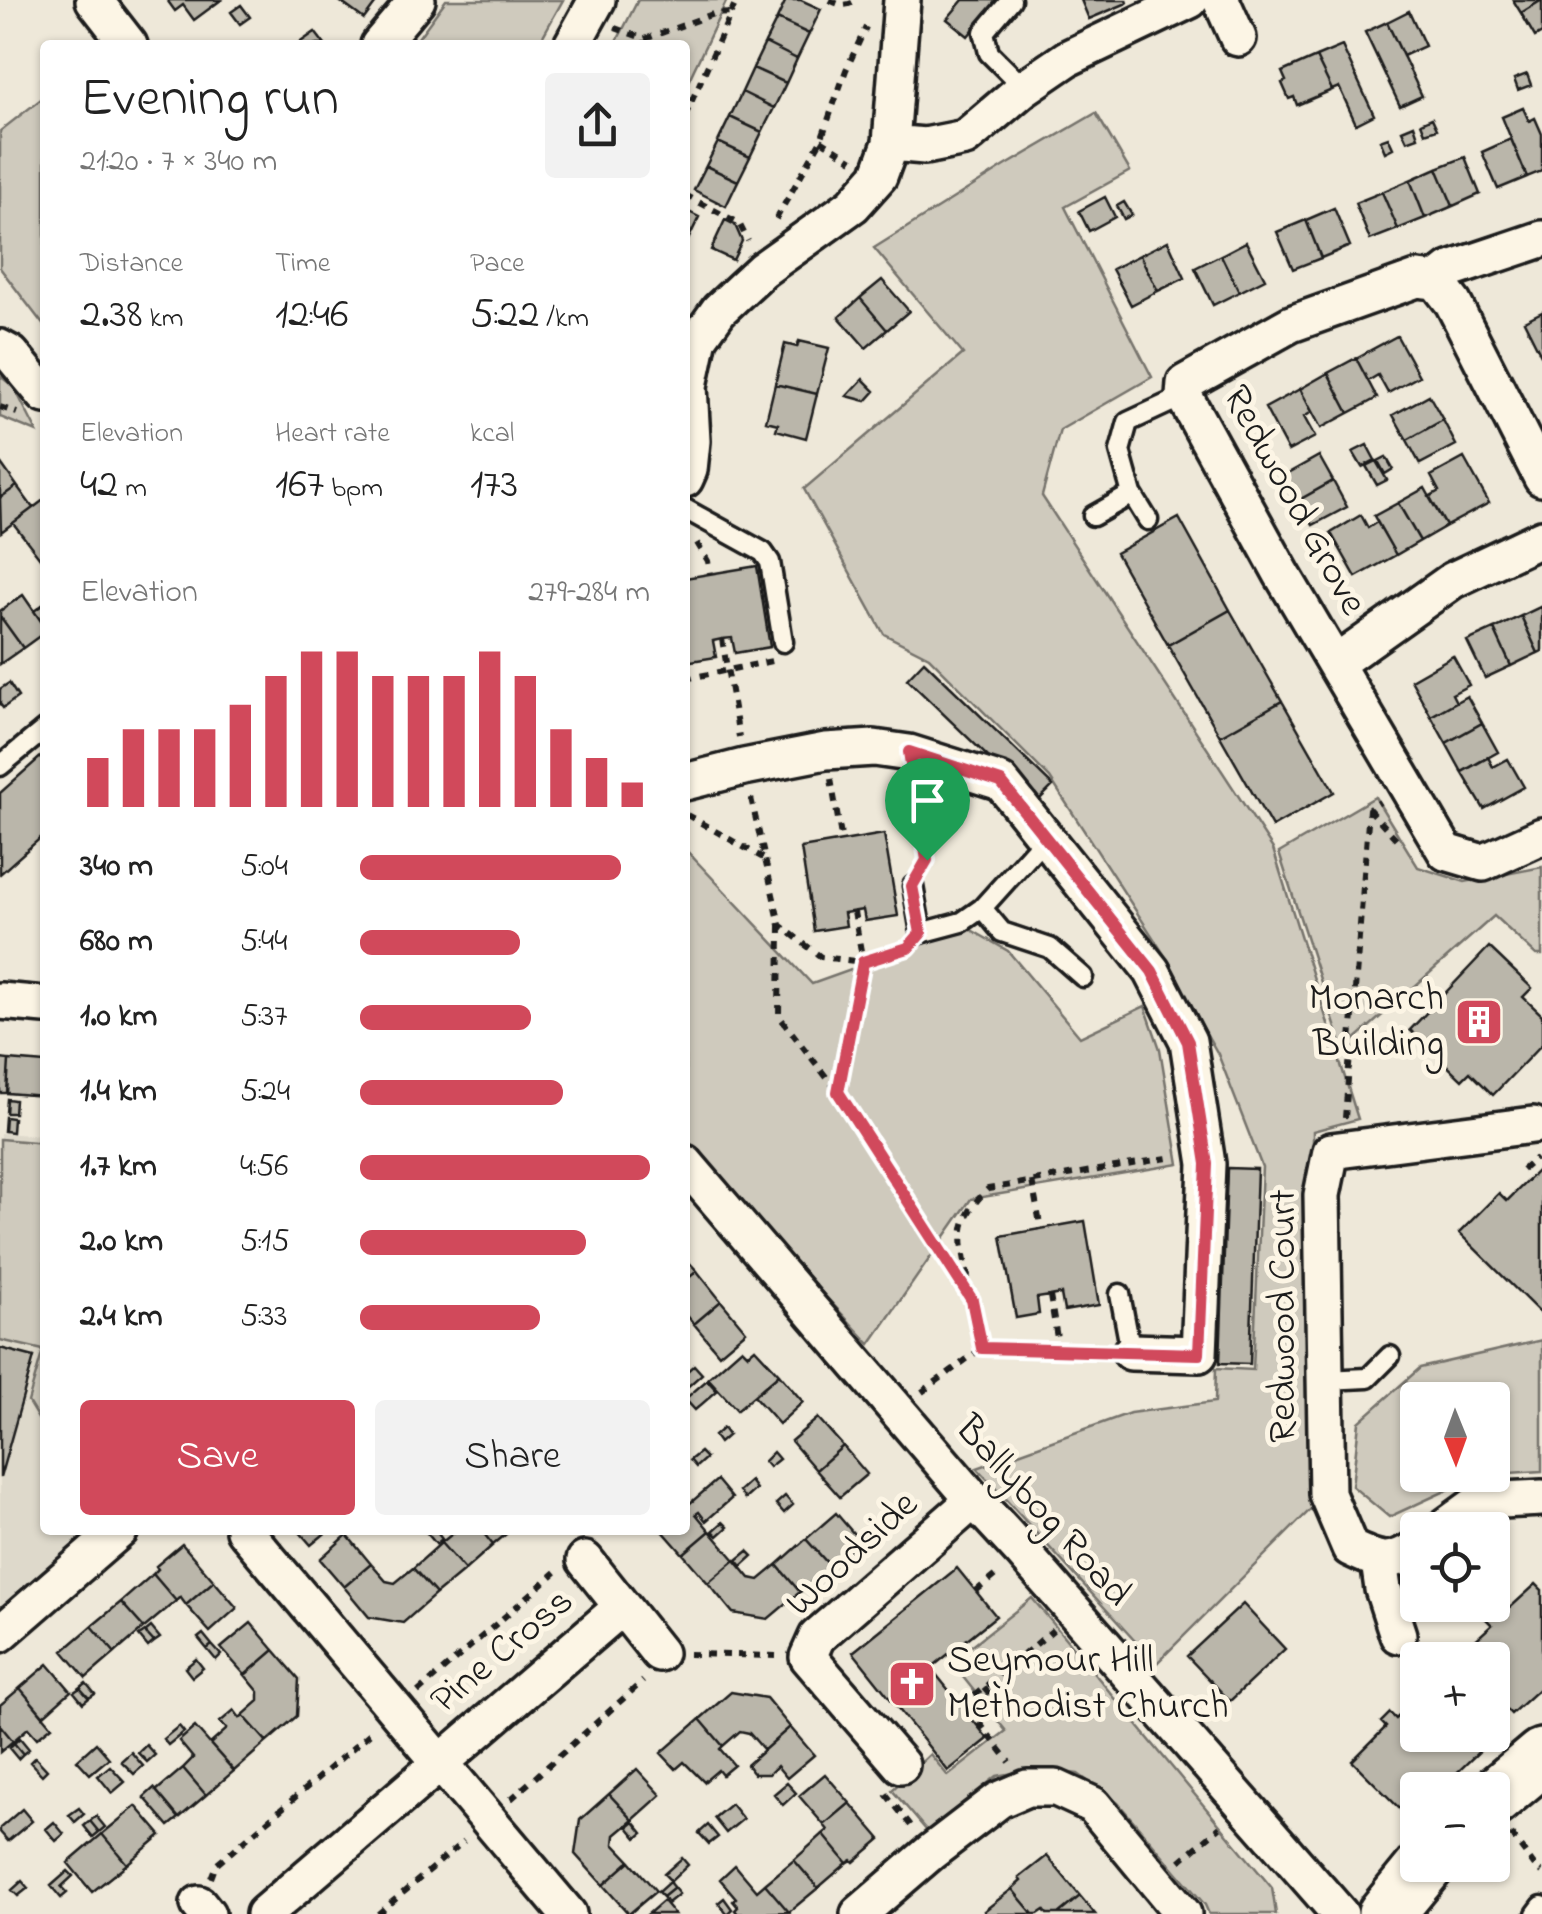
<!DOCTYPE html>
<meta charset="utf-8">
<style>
:root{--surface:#fff;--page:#f2f2f2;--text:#222;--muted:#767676;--accent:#d1495b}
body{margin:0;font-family:"Indie Flower",sans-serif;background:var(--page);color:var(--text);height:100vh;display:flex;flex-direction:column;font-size:38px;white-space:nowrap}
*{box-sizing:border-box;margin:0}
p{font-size:32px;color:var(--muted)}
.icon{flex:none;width:55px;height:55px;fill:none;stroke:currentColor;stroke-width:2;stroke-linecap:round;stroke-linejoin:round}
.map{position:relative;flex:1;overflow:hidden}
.side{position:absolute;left:40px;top:40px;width:650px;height:1495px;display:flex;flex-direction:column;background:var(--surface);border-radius:10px;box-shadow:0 2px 8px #0004}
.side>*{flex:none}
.needle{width:65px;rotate:179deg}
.controls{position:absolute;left:1400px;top:1382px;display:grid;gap:20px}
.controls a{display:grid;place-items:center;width:110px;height:110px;border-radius:10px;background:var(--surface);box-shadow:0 2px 8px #0004;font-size:50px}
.pin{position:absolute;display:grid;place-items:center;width:85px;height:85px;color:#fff;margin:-102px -42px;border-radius:50% 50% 50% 0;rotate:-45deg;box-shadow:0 0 10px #0007}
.pin .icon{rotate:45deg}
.round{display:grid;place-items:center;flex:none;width:105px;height:105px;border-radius:10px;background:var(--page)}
.summary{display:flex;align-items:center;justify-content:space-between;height:170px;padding:0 40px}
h1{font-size:55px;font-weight:600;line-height:75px}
.metrics{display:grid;grid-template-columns:repeat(3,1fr);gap:15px;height:170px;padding:10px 40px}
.metrics div{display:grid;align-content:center}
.metrics b{font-size:42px;font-weight:600}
.metrics small{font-size:28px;font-weight:400}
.metrics p{font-size:28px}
.chart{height:280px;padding:20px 40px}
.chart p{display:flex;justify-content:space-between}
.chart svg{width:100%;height:180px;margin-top:10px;stroke:var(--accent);stroke-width:6}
.action{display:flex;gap:20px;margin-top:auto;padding:20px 40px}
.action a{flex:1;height:115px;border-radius:10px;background:var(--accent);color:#fff;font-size:40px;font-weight:600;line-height:115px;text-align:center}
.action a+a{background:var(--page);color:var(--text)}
ul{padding:0 40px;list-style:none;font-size:32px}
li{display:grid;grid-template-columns:160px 120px 1fr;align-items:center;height:75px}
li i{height:25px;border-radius:12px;background:var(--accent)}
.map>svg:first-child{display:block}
.built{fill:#ded9cb}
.green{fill:#cfcabd;stroke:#76736c;stroke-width:2.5}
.building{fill:#bab6aa;stroke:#1c1c1c;stroke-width:2.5}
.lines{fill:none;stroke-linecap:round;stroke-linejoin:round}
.lane-casing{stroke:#1c1c1c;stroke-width:25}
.street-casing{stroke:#1c1c1c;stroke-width:42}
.primary-casing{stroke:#1c1c1c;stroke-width:62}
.path{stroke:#1c1c1c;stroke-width:6;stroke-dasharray:8 8;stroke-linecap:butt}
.lane{stroke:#fcf5e5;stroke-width:18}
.street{stroke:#fcf5e5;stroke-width:35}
.primary{stroke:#fcf5e5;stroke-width:55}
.route-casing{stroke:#fff;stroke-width:20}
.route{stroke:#d1495b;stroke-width:12}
.labels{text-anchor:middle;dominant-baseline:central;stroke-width:10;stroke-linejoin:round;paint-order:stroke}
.street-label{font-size:40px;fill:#1c1c1c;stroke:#fcf5e5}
.poi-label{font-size:40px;fill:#1c1c1c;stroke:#fcf5e5;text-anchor:end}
</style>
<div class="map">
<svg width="1542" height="1914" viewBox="0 0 1542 1914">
<rect width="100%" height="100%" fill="#eee8d9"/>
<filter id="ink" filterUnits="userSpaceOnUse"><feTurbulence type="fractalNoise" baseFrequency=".01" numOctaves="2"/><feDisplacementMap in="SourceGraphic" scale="20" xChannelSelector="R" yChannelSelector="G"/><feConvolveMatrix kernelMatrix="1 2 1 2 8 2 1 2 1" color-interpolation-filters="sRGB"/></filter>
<g filter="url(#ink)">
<path class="built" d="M0 1133 45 1136V1530H89L0 1606Z"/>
<path class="green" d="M446 0H563L538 45H413Z
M638 0H727L685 88V45H615Z
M45 96V327L0 268V131Z
M1096 113 1130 171 1065 207 1152 377 1060 430 1042 496 1273 849 1358 1119 1313 1131V1507L1156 1664 977 1468 1130 1413 1215 1402 1216 1368 1253 1370 1262 1167 1218 1054 1181 989 1171 965 1050 778 929 657 884 634 804 489 963 354 874 248 1005 166Z
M0 376 14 387 37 432 0 417Z
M1375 797 1418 867 1465 882 1542 867V955H1536L1494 916 1343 1050 1279 853Z
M685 849 812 984 968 928 1008 951 1080 1037 1145 1006 1160 1049 1179 1164 971 1199 870 1344 685 1146Z
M0 1139 45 1143V1430L28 1402 43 1350 0 1340Z
M1542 1340V1471L1493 1474 1492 1400H1418V1475H1480L1389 1517 1352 1486 1359 1422 1420 1368Z
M1032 1598 1272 1888 1276 1914H1209L1205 1905 1118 1803 1078 1774 1036 1769 997 1776 927 1831 892 1790 930 1754 948 1776 1006 1731 951 1662Z"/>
<path class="building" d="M167 0H221L194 20 183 5 175 11Z
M338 0H378L364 19Z
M786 0H801L821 9 809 34 777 19Z
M963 0H997L968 36 947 19Z
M1081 0H1126L1127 3 1089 19Z
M1513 0H1542L1521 13Z
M1542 0V33L1535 37 1521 13Z
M241 5 250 17 240 24 231 12Z
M1409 11 1425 46 1403 56 1387 22Z
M777 19 809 34 797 59 765 43Z
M1387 22 1422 96 1400 106 1365 32Z
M315 32 325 45H299L298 44Z
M765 43 797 59 786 83 753 68Z
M1342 46 1374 115 1356 124 1339 87 1332 90 1316 57Z
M1316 57 1332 90 1297 105 1294 97 1289 99 1282 83 1286 81 1282 72Z
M753 68 786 83 774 108 742 92Z
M1527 74 1531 85 1518 90 1514 79Z
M742 92 774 108 762 132 730 117Z
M1523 108 1529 121 1535 118 1542 134V171L1527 177 1502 117Z
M730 117 762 132 750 157 718 142Z
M1432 118 1437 129 1425 133 1421 123Z
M1414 125 1418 137 1407 141 1402 130Z
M1388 137 1393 148 1385 152 1380 140Z
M1511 139 1527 177 1498 189 1482 152Z
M718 142 750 157 738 181 706 166Z
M1465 157 1480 194 1453 206 1437 168Z
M706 166 738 181 726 206 694 190Z
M1437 168 1453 206 1425 218 1410 180Z
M1410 180 1425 218 1398 229 1382 192Z
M1382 192 1398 229 1370 240 1355 203Z
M1105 197 1115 217 1089 231 1079 211Z
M1124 202 1132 215 1124 219 1117 206Z
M1334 208 1350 246 1321 258 1306 220Z
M685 210 699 217 687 242 685 241Z
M725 220 735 225 742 241 733 260 711 250Z
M1306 220 1321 258 1293 269 1277 232Z
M1168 241 1185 278 1158 291 1140 255Z
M1246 242 1265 279 1239 292 1221 255Z
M1140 255 1158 291 1131 305 1112 269Z
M1221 255 1239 292 1213 305 1195 268Z
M882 280 909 311 887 330 860 298Z
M860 298 887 330 866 348 839 317Z
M1542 312V357L1524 321Z
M1397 336 1419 376 1388 393 1378 375 1368 381 1356 358Z
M799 341 829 348 817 394 775 384 785 344 797 347Z
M1356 358 1377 398 1349 413 1328 373Z
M1328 373 1349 413 1321 428 1300 389Z
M863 379 875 391 866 401 847 396Z
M775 384 817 394 806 438 776 430 778 424 766 421Z
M1300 389 1312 412 1304 417 1315 437 1288 451 1265 408Z
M1429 395 1443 420 1407 440 1393 415Z
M1443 420 1456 445 1420 464 1407 440Z
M1367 445 1375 460 1362 467 1353 452Z
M1319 456 1333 481 1299 500 1285 475Z
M1386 457 1393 469 1385 474 1378 461Z
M1464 458 1489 503 1446 526 1429 497 1439 491 1431 476Z
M1376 461 1387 480 1377 485 1366 466Z
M0 462 17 486 0 498Z
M1333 481 1347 507 1313 525 1299 500Z
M17 486 33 508 1 532 0 498Z
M1425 488 1446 526 1420 541 1398 503Z
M45 499V554L40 558 13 523Z
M1398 503 1420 541 1396 555 1374 516Z
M1361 515 1368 528 1377 522 1396 555 1356 577 1331 533Z
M1179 518 1230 610 1168 645 1116 553Z
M757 566 770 647 735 653 732 638 722 639 713 641 716 657 685 662V578Z
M23 595 45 627V632L23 648 0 616V611Z
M45 603V627L34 611Z
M1542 606V651L1538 653 1521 616Z
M1230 610 1282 701 1220 736 1168 645Z
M0 616 23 648 0 664Z
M1521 616 1538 653 1511 666 1494 629Z
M1494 629 1511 666 1485 678 1467 641Z
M1453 656 1469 685 1452 694 1456 702 1431 716 1411 680Z
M924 661 1053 786 1036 803 907 679Z
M9 683 18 697 3 708 0 704V689Z
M1467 696 1482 723 1446 743 1431 716Z
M1282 701 1334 792 1272 827 1220 736Z
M1482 723 1498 752 1462 772 1446 743Z
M45 753V834L0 874V793Z
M1488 757 1493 767 1508 759 1524 787 1484 809 1462 772Z
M884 834 898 916 865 921 863 910 844 913 846 926 814 931 801 848Z
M1489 947 1532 988 1523 997 1542 1015V1044L1493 1095 1470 1072 1462 1080 1410 1030Z
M0 1059 9 1060 7 1093H0Z
M9 1060 45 1063 44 1096 7 1093Z
M7 1099 15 1100 14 1113H6Z
M5 1117 13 1118 12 1132 4 1131Z
M1227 1168 1257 1169 1250 1364 1220 1363Z
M1538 1170 1542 1175V1315L1459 1233 1499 1193 1507 1201Z
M1085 1221 1099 1305 1064 1311 1061 1294 1050 1296 1037 1298 1039 1314 1016 1318 1001 1236Z
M685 1258 697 1271 685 1281Z
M697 1271 721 1301 694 1324 685 1313V1281Z
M721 1301 746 1331 719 1354 694 1324Z
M0 1348 34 1357 0 1478Z
M742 1348 748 1354 755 1348 779 1374 737 1410 708 1378Z
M694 1365 702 1374 685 1389V1373Z
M779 1374 803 1402 779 1424 754 1396Z
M707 1380 717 1391 695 1410 685 1399Z
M818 1418 843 1446 816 1470 791 1441Z
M723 1428 728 1435 719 1443 714 1436Z
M843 1446 867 1474 840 1497 816 1470Z
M700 1452 706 1458 696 1467 690 1460Z
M773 1452 779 1459 769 1467 764 1461Z
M717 1480 732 1498 706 1521 699 1512 696 1514 710 1531 683 1554 662 1530H685V1503L688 1505Z
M750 1481 756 1489 745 1499 739 1491Z
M785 1496 793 1505 784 1513 776 1504Z
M836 1513 860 1541 830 1566 806 1539Z
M723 1522 728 1527 718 1536 713 1531Z
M298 1530H329L311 1545Z
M430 1530H435L442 1539 436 1544 427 1533Z
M457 1530H481L493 1545 465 1570 441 1543Z
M481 1530H511L493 1545Z
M710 1531 735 1560 708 1583 683 1554Z
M347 1535 371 1564 344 1587 320 1559Z
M806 1539 830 1566 800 1592 777 1565Z
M441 1543 465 1570 436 1594 413 1568Z
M182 1544 214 1581 186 1605 180 1597 176 1601 153 1574 158 1569 156 1566Z
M748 1551 753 1556 742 1566 737 1560Z
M735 1560 750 1578 759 1580 777 1565 800 1592 768 1619 733 1613 708 1583Z
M371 1564 386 1581 395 1583 413 1568 436 1594 403 1623 369 1617 344 1587Z
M957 1568 996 1616 931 1668 988 1739 948 1771 853 1652Z
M153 1574 176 1601 144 1628 121 1602Z
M214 1581 237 1608 210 1632 186 1605Z
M1536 1584 1542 1590V1686L1511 1714 1492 1694V1660H1461L1458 1656 1492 1625 1485 1618 1495 1608 1502 1615Z
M121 1602 144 1628 115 1653 92 1626Z
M1243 1604 1285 1649 1230 1701 1187 1656Z
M251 1623 274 1650 245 1675 221 1648Z
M92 1626 115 1653 86 1678 63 1651Z
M151 1627 160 1638 154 1642 145 1632Z
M145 1632 154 1642 148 1647 139 1636Z
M203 1634 212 1645 207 1649 198 1638Z
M212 1645 221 1655 216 1660 207 1649Z
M274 1650 299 1679 297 1716 267 1742 243 1715 259 1701V1692L245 1675Z
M196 1659 203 1668 192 1677 185 1668Z
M48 1664 71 1691 43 1716 20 1688Z
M86 1683 95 1694 89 1698 80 1688Z
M20 1688 52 1726 37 1738 28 1728 13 1741 0 1725V1705Z
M80 1688 89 1698 83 1703 74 1692Z
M731 1692 766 1698 790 1727 764 1750 749 1733 740 1731 723 1746 700 1719Z
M1418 1697V1735H1478L1487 1744 1439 1790H1418V1811L1410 1819 1352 1761 1386 1727 1381 1722 1390 1713 1396 1719Z
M234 1710 240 1718 243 1715 267 1742 234 1771 210 1744 227 1729 220 1722Z
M700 1719 723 1746 720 1749 734 1765 722 1775 718 1770 704 1782 684 1762 676 1769 661 1753Z
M0 1725 13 1741 0 1752Z
M179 1726 184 1732 168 1745 163 1739Z
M195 1727 234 1771 206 1795 183 1768 193 1758 179 1741Z
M790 1727 814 1755 787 1778 777 1766 769 1774H754L747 1765Z
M20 1738 29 1749 23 1754 14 1743Z
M14 1743 23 1754 18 1759 9 1748Z
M96 1743 109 1758 90 1774 77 1760Z
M146 1745 155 1755 147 1762 138 1753Z
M131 1752 143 1766 134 1774 121 1761Z
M35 1757 47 1770 42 1775 30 1762Z
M110 1766 125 1782 112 1793 98 1776Z
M183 1768 206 1795 179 1818 156 1791Z
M637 1769 661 1795 633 1820 609 1794Z
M825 1774 850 1803 824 1825 799 1796Z
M787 1783 796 1793 783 1805 774 1794Z
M154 1788 179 1818 169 1826 144 1797Z
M609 1794 633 1820 615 1835 614 1844 630 1861 603 1885 575 1854 580 1820Z
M850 1803 881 1839 854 1862 852 1860 847 1863 823 1834 828 1830 824 1825Z
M731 1804 743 1819 726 1833 714 1818Z
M136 1806 161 1835 127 1864 102 1834Z
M79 1808 84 1814 75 1822 69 1815Z
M22 1809 32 1821 8 1841 0 1832V1828Z
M96 1816 105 1827 99 1832 90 1821Z
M90 1821 99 1832 93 1837 84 1826Z
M54 1822 64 1834 56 1841 46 1829Z
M634 1822 643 1833 637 1838 628 1827Z
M708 1825 718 1837 709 1844 699 1833Z
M102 1834 127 1864 92 1892 68 1863Z
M823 1834 847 1863 818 1888 794 1860Z
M1047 1856 1080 1896 1058 1914H1047L1044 1910 1038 1914H1033L1012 1889 1021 1881 1019 1878Z
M682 1858 688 1865 671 1881 664 1874Z
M794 1860 818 1888 789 1912 765 1884Z
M630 1861 656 1891 629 1914 603 1885Z
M735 1865 757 1891 765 1884 789 1912 738 1914 735 1910 738 1907 733 1901 736 1898 720 1879Z
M68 1871 73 1876 61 1887 67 1893 61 1898 51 1886Z
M22 1881 28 1888 18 1896 12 1890Z
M669 1882 674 1888 663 1897 658 1892Z
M674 1888 679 1894 668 1903 663 1897Z
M1012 1889 1033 1914H986L984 1911Z
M1080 1896 1095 1914H1058Z
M724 1898 732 1909 727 1914 718 1903Z
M663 1901 674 1914H648Z"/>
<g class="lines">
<g class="lane-casing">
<path id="lane" d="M1011 0 984 32 989 53 1024 88
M685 509 763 552 770 562 783 642
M1093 516 1132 494
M1148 520 1132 494 1120 451 1128 422 1184 396
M0 766 45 729
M1046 837 982 908 1002 932 1050 948 1083 977
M913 886 921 933 962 922 982 908
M1120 1294 1131 1352
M1325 1380 1368 1378 1390 1356
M1536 1914 1542 1906"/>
</g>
<g class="street-casing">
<path id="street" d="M94 0 129 45
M1221 0 1238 38
M379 45 417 0
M572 45 597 0
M891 143 925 146 965 138 1024 88 1068 58 1190 0
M1542 239 1450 270 1436 281 1417 279 1291 324 1185 383 1184 396 1282 574 1446 852 1483 863 1542 836
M1436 281 1453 303 1542 478
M0 348 11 354 45 395
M685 479 689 470 692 441 689 386 699 338 719 310 762 270 853 205 879 176 891 143 902 0
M1335 664 1453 580 1542 538
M685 782 744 767 826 751 874 748 909 753 1001 782 1152 971 1188 1041 1207 1164 1199 1354 1131 1352
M0 1001 45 1005
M685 1163 974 1500 1022 1552 1340 1914
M244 1530 568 1914
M1441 1530 1481 1501 1542 1498
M1418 1547C1390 1566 1379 1562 1350 1548L1327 1494 1322 1195 1331 1151 1533 1125
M585 1560 659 1653
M1379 1561 1383 1589 1398 1635
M0 1634 120 1530
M901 1765 808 1657 817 1637 974 1500
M199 1904 207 1914
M264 1914 622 1607
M859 1914 931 1852 999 1800 1027 1788H1056L1093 1805 1183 1914"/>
</g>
<g class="primary-casing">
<path id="primary" d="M1492 1799 1542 1757
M1386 1914 1426 1865"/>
</g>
<path class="path" d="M830 0C841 6 846 7 857 0
M615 28 645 39 647 45
M645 39 713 14 731 13
M685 116 737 0
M821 140 853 160
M685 195 739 223 748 241
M776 219 821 140 846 70 866 27
M0 407 17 413
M697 543 708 561 710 574
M722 639 739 737
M685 679 772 661
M831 779 842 842
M915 787 927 860 923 868
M751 798 780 925 821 957 863 962 908 947
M1369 809 1400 843
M687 815 763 858
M780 925 779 1016 838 1092 972 1300 982 1348
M838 1092 863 962 854 912
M1345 1118 1369 809 1380 802
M1522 1170 1536 1158
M1032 1181 1041 1229
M971 1294C964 1246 949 1226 988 1189L1173 1157
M1050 1296 1059 1350
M922 1392 982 1348 1100 1352
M42 1457 45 1460
M976 1591 998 1573
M689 1654 776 1656
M984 1688 989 1694 970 1711 1010 1762
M418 1692 556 1572
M962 1706 1053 1630
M886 1794 912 1827
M511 1799 643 1681
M1511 1834 1536 1868 1542 1872
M1180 1861 1220 1827
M211 1878 216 1865 375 1729
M378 1914 464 1841"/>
<use href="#lane" class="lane"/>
<use href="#street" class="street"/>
<use href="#primary" class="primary"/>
</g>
</g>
<g class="lines" filter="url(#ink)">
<g class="route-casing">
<path id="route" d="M909 752 1001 782 1152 971 1188 1042 1207 1164 1199 1354 982 1348 972 1300 838 1092 863 962 908 948 921 933 912 886 927 860Z"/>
</g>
<use href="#route" class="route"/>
</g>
<defs>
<g id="building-square" transform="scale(2.5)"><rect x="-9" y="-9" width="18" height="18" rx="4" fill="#d1495b" stroke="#fcf5e5"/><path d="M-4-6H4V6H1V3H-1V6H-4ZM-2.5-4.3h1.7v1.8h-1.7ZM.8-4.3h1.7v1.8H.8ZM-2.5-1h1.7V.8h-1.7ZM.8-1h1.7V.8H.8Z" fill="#fff"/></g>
<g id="church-square" transform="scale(2.5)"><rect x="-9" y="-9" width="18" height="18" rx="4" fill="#d1495b" stroke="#fcf5e5"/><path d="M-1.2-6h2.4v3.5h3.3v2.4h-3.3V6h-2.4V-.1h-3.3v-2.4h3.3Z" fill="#fff"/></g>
</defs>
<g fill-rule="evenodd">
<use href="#building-square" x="1479" y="1022"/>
<use href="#church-square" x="912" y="1684"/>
</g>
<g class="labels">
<g class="street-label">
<text transform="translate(1293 501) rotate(61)">Redwood Grove</text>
<text transform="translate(1284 1316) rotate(-90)">Redwood Court</text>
<text transform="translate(1042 1512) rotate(48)">Ballybog Road</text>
<text transform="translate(853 1555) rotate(-43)">Woodside</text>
<text transform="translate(503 1652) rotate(-40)">Pine Cross</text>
</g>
<g class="poi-label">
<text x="1444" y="999">Monarch<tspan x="1444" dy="46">Building</tspan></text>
<text x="947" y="1661" text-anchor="start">Seymour Hill<tspan x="947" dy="46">Methodist Church</tspan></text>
</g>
</g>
</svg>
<div class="controls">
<a><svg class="needle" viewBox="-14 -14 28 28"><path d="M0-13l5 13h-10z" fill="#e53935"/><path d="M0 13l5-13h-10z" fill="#767676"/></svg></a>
<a><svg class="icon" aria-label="locate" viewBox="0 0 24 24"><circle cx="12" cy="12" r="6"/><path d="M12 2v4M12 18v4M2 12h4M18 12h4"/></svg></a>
<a>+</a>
<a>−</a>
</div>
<div class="pin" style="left:927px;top:860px;background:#1e9e55"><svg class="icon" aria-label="arrive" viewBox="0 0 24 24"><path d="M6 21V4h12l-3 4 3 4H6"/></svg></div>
<section class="side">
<div class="summary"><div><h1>Evening run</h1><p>21:20 · 7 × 340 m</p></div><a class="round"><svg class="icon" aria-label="share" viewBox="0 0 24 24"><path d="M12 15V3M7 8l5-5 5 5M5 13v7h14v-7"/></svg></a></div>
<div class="metrics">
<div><p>Distance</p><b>2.38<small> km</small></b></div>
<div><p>Time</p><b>12:46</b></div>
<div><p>Pace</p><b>5:22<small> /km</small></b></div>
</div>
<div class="metrics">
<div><p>Elevation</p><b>42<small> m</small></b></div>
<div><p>Heart rate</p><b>167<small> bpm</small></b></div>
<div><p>kcal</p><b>173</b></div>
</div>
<div class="chart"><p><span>Elevation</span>279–284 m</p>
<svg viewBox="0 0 160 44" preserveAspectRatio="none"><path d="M5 44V32M15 44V25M25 44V25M35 44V25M45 44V19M55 44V12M65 44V6M75 44V6M85 44V12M95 44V12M105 44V12M115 44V6M125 44V12M135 44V25M145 44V32M155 44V38"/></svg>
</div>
<ul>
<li><b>340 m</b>5:04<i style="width:90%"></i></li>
<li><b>680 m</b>5:44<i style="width:55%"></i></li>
<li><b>1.0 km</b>5:37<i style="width:59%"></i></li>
<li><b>1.4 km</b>5:24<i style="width:70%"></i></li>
<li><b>1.7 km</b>4:56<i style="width:100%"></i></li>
<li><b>2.0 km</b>5:15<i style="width:78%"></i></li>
<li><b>2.4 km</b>5:33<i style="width:62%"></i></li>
</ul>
<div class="action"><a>Save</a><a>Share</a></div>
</section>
</div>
